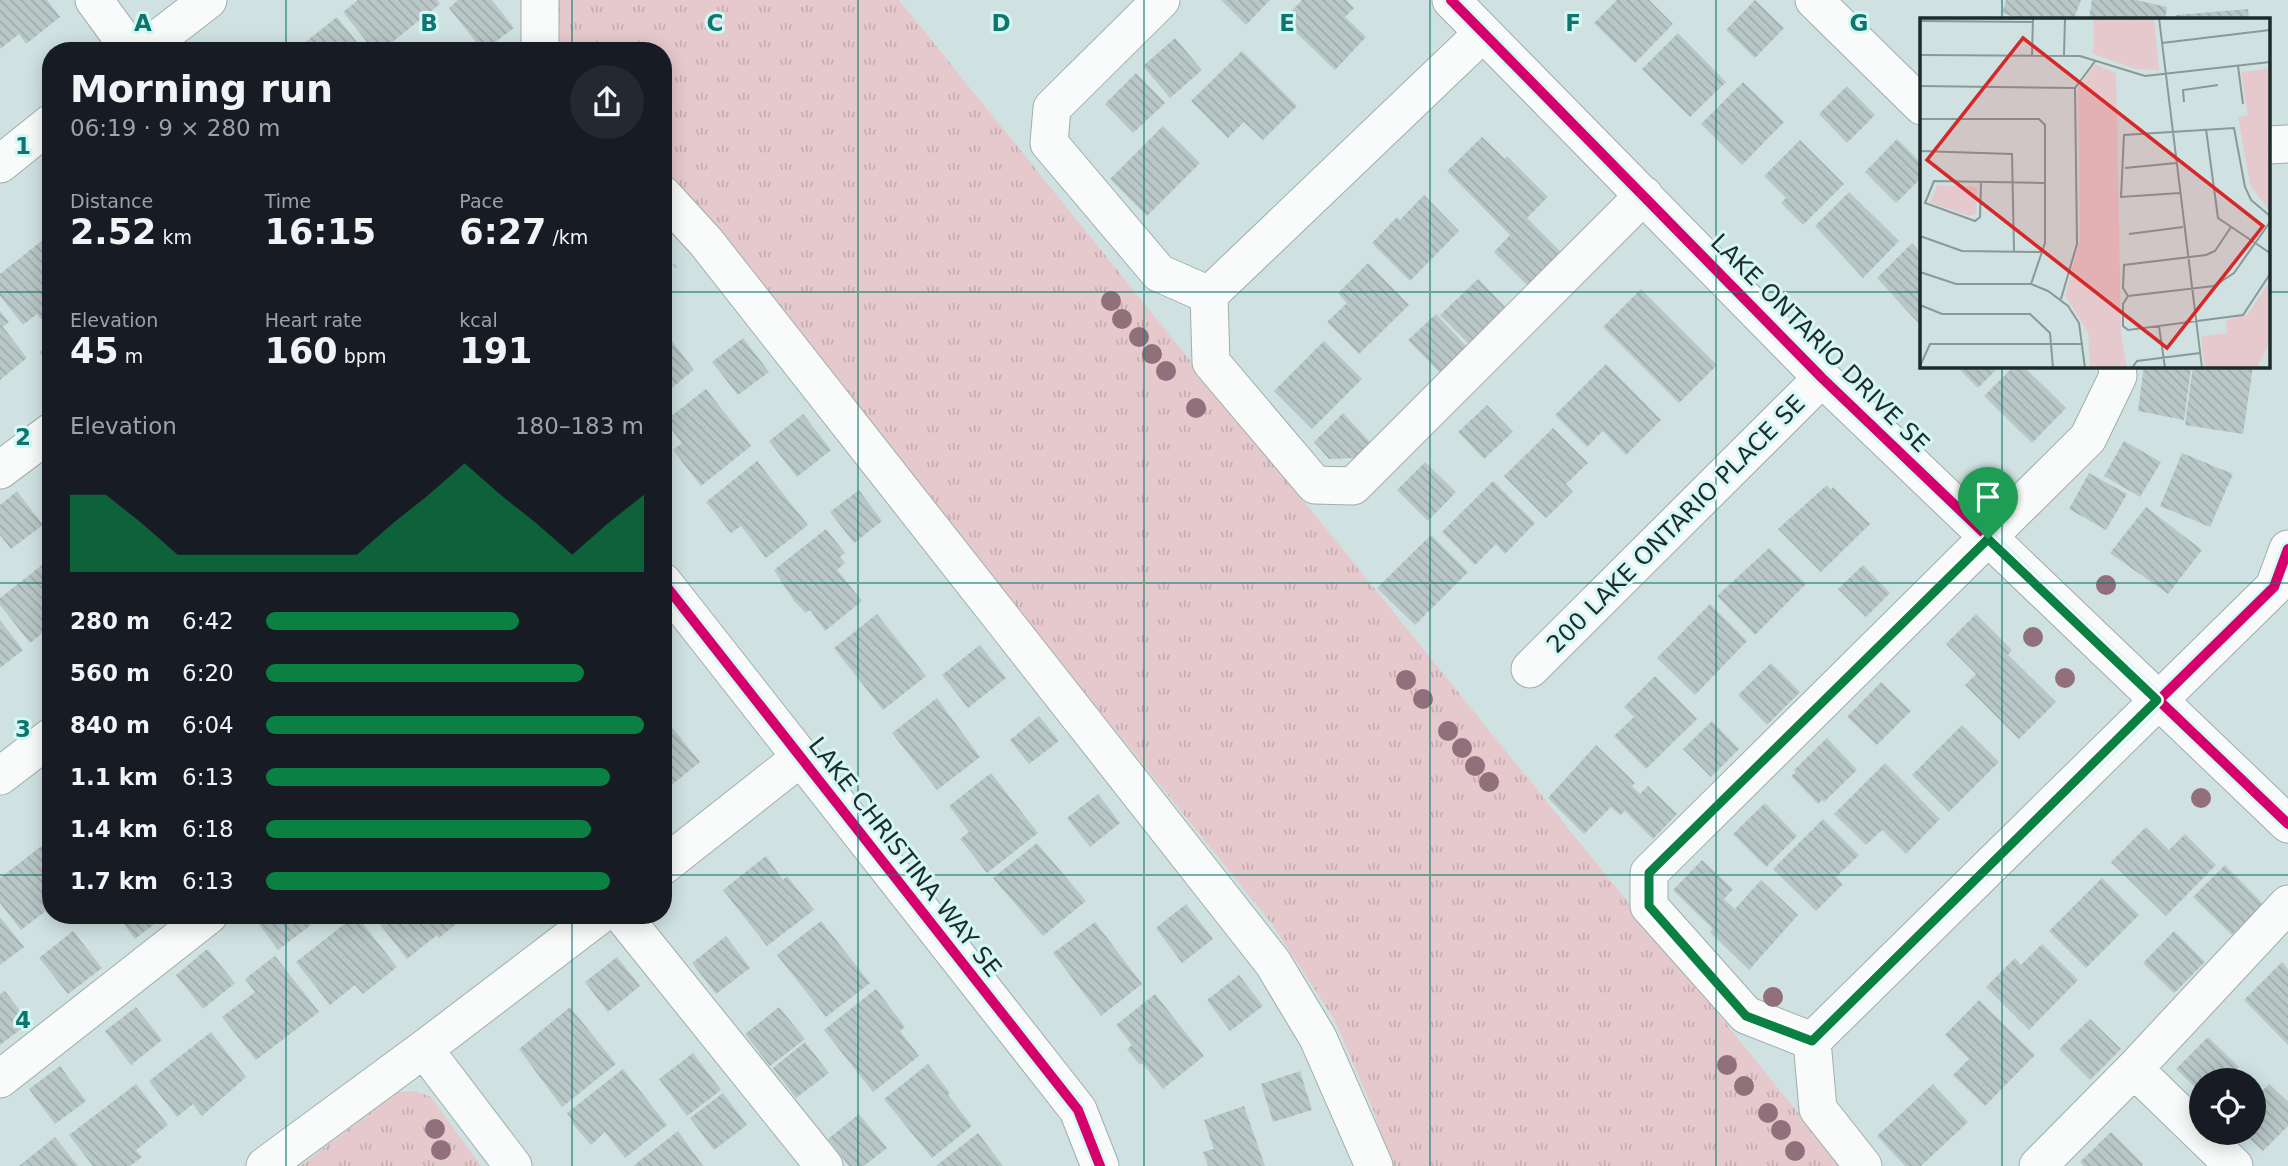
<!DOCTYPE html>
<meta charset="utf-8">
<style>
:root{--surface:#171b24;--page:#242831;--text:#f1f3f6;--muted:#9ea1a6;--accent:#0b8043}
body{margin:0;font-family:"DejaVu Sans",sans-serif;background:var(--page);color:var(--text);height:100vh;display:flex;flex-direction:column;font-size:26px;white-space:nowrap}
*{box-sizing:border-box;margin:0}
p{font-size:23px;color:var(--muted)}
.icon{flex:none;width:38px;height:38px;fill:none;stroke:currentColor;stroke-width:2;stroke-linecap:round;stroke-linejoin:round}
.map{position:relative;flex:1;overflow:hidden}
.sheet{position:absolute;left:42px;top:42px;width:630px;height:882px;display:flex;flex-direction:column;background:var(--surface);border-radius:28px;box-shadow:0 4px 18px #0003}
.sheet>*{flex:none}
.controls{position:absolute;left:2189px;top:1068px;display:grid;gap:14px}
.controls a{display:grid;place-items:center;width:77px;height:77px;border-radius:50%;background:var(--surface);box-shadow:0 4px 18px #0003;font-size:35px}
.pin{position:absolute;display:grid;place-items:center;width:60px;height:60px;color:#fff;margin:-72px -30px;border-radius:50% 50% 50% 0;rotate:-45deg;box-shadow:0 0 7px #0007}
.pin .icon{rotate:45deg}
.round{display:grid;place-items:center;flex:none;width:74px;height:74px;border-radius:37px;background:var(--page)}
.overview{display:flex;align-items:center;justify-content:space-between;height:119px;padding:0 28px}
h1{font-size:38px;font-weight:700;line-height:52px}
.stats{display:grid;grid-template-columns:repeat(3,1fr);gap:10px;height:119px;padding:7px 28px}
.stats div{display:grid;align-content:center}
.stats b{font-size:35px;font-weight:700}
.stats small{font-size:19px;font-weight:400}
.stats p{font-size:19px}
.chart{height:196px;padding:14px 28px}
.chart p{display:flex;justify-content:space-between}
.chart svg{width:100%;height:126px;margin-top:7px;fill:var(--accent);opacity:.7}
ul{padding:0 28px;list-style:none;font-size:23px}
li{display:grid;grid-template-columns:112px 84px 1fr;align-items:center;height:52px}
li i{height:18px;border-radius:9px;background:var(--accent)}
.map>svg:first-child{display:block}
.grass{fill:url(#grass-tufts)}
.building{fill:url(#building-back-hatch)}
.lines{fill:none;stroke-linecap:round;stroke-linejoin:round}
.minor-casing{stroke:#9fadad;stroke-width:39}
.path{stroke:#bdc3c3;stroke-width:4.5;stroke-dasharray:2 5;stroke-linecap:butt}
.minor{stroke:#f8fbfa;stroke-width:37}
.cycleway-casing{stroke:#d4f8f6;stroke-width:15}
.cycleway{stroke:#d6006c;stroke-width:10}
.tree{fill:#91707b}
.route-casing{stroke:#fff;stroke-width:14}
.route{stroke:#0b8043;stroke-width:9}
.grid{fill:none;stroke:#0f766e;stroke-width:2;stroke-opacity:0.55}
.labels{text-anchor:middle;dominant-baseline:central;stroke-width:6;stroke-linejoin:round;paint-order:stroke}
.street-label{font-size:24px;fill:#1e2b2b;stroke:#d4f8f6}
.inset-road{fill:none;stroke:#889998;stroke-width:2}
.view{fill:#d62828;fill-opacity:0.15;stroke:#d62828;stroke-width:3.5}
.inset-edge{fill:none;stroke:#1e2b2b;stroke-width:3.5}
.grid-label{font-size:23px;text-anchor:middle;font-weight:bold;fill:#0f766e;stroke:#d4f8f6;stroke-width:6;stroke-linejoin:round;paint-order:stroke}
</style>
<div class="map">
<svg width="2288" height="1166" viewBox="0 0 2288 1166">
<defs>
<pattern id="grass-tufts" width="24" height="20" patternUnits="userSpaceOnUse" patternTransform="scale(1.75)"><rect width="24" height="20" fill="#e6c9cd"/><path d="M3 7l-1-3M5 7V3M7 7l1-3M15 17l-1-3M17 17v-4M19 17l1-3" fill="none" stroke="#c5adb0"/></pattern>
<pattern id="building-back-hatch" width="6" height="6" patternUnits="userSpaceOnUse" patternTransform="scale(1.75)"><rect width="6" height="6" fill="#b9c8c7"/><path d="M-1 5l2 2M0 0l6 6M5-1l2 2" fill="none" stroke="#9facab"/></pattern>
</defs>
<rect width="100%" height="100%" fill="#cfe2e1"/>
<path class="grass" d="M558 0H899L1841 1166H1391L1373 1109 1334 1019 1272 924 663 170V51H567L560 42Z
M416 1091 431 1097 481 1166H300L398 1092Z"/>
<path class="building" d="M0 0H47L60 17 26 44 19 34 0 49Z
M358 0H437L440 4 381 51H374L343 12Z
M458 0H492L514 28 483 51 449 8Z
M1221 0H1270L1246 25Z
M1302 0H1346L1354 8 1345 17 1366 37 1335 70 1283 20Z
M1617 0H1649L1673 24 1635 63 1594 23Z
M1755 0 1784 28 1755 58 1726 30Z
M2006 0H2081L2074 19H2020L2002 13Z
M2092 0H2136L2167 7 2165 19H2089Z
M2248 9 2249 19H2176V15Z
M337 17 364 51H294Z
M1678 33 1726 82 1690 117 1642 69Z
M1175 38 1202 70 1170 98 1143 66Z
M1242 51 1297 106 1263 140 1244 122 1228 138 1191 101Z
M1136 73 1165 103 1133 133 1105 104Z
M1743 82 1784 122 1742 165 1701 124Z
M1847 86 1875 115 1847 143 1819 114Z
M1163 126 1200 163 1147 216 1110 179Z
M1482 137 1505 159 1507 156 1548 197 1527 218 1561 252 1528 286 1494 252 1510 235 1447 171Z
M1897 139 1922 164V177L1896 203 1865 172Z
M1800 140 1844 184 1803 225 1781 203 1786 198 1764 176Z
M1849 192 1899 241 1863 278 1815 226Z
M1424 195 1459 231 1410 281 1372 243 1397 217 1400 220Z
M49 235 51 319 45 324 37 314 23 325 0 296V274Z
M1912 243 1922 254V327L1877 278Z
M1368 263 1409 305 1359 354 1327 322 1347 303 1338 293Z
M1478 279 1505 307 1469 344 1440 315Z
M1641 289 1717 365 1679 403 1603 327Z
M0 311 9 322 3 327 27 358 0 380Z
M1436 314 1467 347 1440 373 1408 340Z
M663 329 694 370 663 395Z
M743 338 769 372 738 395 712 362Z
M1324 341 1362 379 1312 429 1274 391Z
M51 344V367L39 352Z
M1606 364 1661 420 1626 455 1603 431 1587 447 1555 415Z
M1956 366H2000L1978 388Z
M2014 366H2023L2066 408 2032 443 1984 396Z
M2144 366 2191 369 2184 420 2138 411Z
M2193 366H2253L2243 434 2185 425Z
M706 389 751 446 701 486 673 450 682 443 665 421Z
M1487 405 1513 432 1484 459 1458 432Z
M1343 413 1370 442 1354 458 1329 459 1314 442Z
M803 414 831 450 797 477 769 441Z
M1553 428 1588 463 1566 484 1573 492 1546 518 1504 476Z
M2124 441 2161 462 2140 497 2104 476Z
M2182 453 2233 474 2210 527 2160 506Z
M757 461 808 525 766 558 741 526 731 533 706 502Z
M1425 462 1456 492 1428 521 1397 490Z
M2089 473 2127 494 2106 530 2069 509Z
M1493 481 1535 523 1505 554 1496 544 1475 565 1442 532Z
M1827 485 1831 490 1833 487 1870 524 1821 572 1778 529Z
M859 490 882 521 854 543 830 512Z
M17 491 43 525 11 549 0 535V505Z
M2146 507 2202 550 2168 594 2110 553Z
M826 529 845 553 840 557 845 563 837 570 862 601 825 631 810 610 806 613 794 601 774 570Z
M1431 535 1468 572 1415 625 1377 588Z
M1769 548 1806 584 1755 635 1717 596Z
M51 558V626L30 643 0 605V598Z
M1863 565 1890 593 1866 617 1838 589Z
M1710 604 1747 641 1695 695 1657 658Z
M877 614 926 676 883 710 834 648Z
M1976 614 2012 650 2008 655 2056 702 2019 739 1965 685 1976 674 1946 644Z
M0 620 23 650 0 668Z
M980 645 1006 678 968 708 942 675Z
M1771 663 1800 692 1767 725 1738 695Z
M1655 676 1697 719 1646 769 1614 736 1634 717 1624 707Z
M1881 682 1911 711 1877 745 1847 717Z
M937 698 980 757 937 790 892 733Z
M663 716 700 762 663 792Z
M1039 716 1059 741 1029 764 1010 740Z
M1712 721 1739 749 1711 777 1683 749Z
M1962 725 1999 762 1949 812 1912 775Z
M1827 738 1857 770 1824 802 1822 800 1818 804 1791 776 1796 772 1794 770Z
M1596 745 1635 783 1632 786 1640 794 1648 786 1677 814 1653 839 1625 811 1620 815 1611 807 1584 834 1548 798Z
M1885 763 1940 819 1906 854 1882 830 1866 845 1834 814Z
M991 773 1038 833 987 873 960 839 969 832 949 806Z
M1098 794 1120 823 1090 847 1067 818Z
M1765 803 1797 836 1766 867 1733 834Z
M1823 819 1859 855 1836 877 1843 884 1816 911 1773 869Z
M2146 827 2169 850 2185 834 2216 865 2166 916 2111 862Z
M48 841 51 845V907L21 930 0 903V878Z
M1037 843 1086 901 1043 936 993 878Z
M766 856 783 880 787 876 814 910 767 946 723 890Z
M1702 860 1733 889 1724 899 1735 909 1761 880 1798 915 1749 970 1710 932 1713 929 1673 890Z
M2225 865 2263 904 2232 935 2193 897Z
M2102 878 2139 915 2086 968 2049 931Z
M1186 904 1213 939 1182 963 1156 928Z
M117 915H166L135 939Z
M252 915H303L311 925 278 950Z
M356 915 397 967 363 994 355 985 330 1005 296 962Z
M381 915H467L439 938 437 935 407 959 376 919Z
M0 917 24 947 0 965Z
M821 921 870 983 826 1017 777 955Z
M1095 922 1142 984 1101 1016 1053 953Z
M73 931 102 968 68 994 39 958Z
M2174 931 2205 962 2174 993 2143 963Z
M726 936 750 968 716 994 692 963Z
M2042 944 2078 980 2029 1030 1986 987 2015 958 2021 965Z
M207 949 235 983 203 1009 176 975Z
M275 956 319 1012 256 1060 222 1017 255 992 245 979Z
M617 957 640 986 608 1012 585 982Z
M2282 962 2288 969V1045L2244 1000Z
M1239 975 1263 1006 1230 1031 1207 1000Z
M876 989 905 1027 900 1031 919 1056 873 1092 824 1030Z
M5 991 29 1023 0 1045V994Z
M1155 994 1204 1056 1163 1089 1142 1063 1140 1065 1127 1049 1132 1045 1116 1025Z
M1979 1000 2035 1055 1985 1106 1953 1075 1969 1059 1945 1035Z
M136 1007 162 1040 131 1065 105 1031Z
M570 1007 616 1064 562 1107 519 1049Z
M779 1007 805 1039 770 1066 745 1034Z
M2090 1019 2121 1049 2090 1080 2059 1049Z
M211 1032 246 1077 202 1116 193 1104 177 1117 149 1081Z
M2208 1037 2239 1067 2226 1080H2202V1094L2176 1069Z
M805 1042 829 1073 796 1098 773 1068Z
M693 1053 721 1090 687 1116 659 1079Z
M928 1064 950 1093 948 1095 972 1126 932 1158 884 1099Z
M60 1066 86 1101 55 1124 29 1089Z
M623 1069 667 1125 625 1158 605 1132 591 1145 571 1122 573 1121 567 1113Z
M1300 1071 1312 1110 1273 1122 1261 1084Z
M136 1084 168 1125 136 1150 142 1157 130 1166H93L69 1135Z
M1933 1084 1968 1122 1921 1166H1905L1877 1136Z
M2269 1084 2288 1102V1126L2263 1151 2243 1132H2254V1099Z
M723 1093 747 1125 714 1150 690 1118Z
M1244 1106 1265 1166H1208L1203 1152 1214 1149 1204 1120Z
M859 1114 887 1148 864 1166H849L828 1139Z
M678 1131 703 1166H633Z
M2111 1132 2143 1164 2142 1166H2084L2080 1162Z
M978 1133 1003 1166H936Z
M55 1137 78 1166H19Z"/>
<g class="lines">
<g class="minor-casing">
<path id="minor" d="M94 0 131 51
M540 0V51
M1161 0 1052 108 1049 143 1159 273 1209 295 1211 362 1315 485 1353 486 1644 195
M1451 0 1822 378 2288 824
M1814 0 1922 106
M142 51 208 0
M2269 145 2288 144
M0 164 51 123
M663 195 706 242 1273 963 1318 1038 1374 1166
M1209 295 1483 33
M0 470 51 432
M663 582 1078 1110 1100 1166
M1530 669 1822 378
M0 776 51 737
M663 866 800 758
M622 915 824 1166
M1812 1041 2274 587 2288 549
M424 1049 513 1166
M2134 1069 2234 1166
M0 1079 209 915
M265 1166 424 1049 600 915
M1863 1166 1818 1109 1812 1041 1746 1015 1649 906V873L2088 438 2118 376 2117 366
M2038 1166 2134 1069 2288 904"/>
</g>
<path class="path" d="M663 275 677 264"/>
<use href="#minor" class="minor"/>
<g class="cycleway-casing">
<path id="cycleway" d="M1451 0 1822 378 2288 824
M663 582 1078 1110 1100 1166
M1812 1041 2274 587 2288 549"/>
</g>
<use href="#cycleway" class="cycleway"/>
</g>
<g class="tree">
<circle cx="1111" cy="301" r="10"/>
<circle cx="1122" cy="319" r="10"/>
<circle cx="1139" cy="337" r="10"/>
<circle cx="1152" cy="354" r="10"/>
<circle cx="1166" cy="371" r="10"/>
<circle cx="1196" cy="408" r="10"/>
<circle cx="2106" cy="585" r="10"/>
<circle cx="2033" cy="637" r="10"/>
<circle cx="2065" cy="678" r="10"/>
<circle cx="1406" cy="680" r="10"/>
<circle cx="1423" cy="699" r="10"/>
<circle cx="1448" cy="731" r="10"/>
<circle cx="1462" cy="748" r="10"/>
<circle cx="1475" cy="766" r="10"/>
<circle cx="1489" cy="782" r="10"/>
<circle cx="2201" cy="798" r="10"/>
<circle cx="1773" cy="997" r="10"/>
<circle cx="1727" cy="1065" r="10"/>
<circle cx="1744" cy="1086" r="10"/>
<circle cx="1768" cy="1113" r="10"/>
<circle cx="435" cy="1129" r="10"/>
<circle cx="1781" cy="1130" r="10"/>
<circle cx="441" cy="1150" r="10"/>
<circle cx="1795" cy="1151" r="10"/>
</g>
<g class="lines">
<g class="route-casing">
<path id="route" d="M1988 539 2157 700 1812 1041 1746 1016 1649 906V873Z"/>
</g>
<use href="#route" class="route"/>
</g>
<path class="grid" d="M286 0V51M572 0V51M858 0V1166M1144 0V1166M1430 0V1166M1716 0V1166M2002 0V19M0 292H51M663 292H1922M2269 292H2288M2002 366V1166M0 583H51M663 583H2288M0 875H51M663 875H2288M286 915V1166M572 915V1166"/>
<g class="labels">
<g class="street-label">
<text transform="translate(1820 343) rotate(45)">LAKE ONTARIO DRIVE SE</text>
<text transform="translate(1676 524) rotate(-45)">200 LAKE ONTARIO PLACE SE</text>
<text transform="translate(905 857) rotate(52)">LAKE CHRISTINA WAY SE</text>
</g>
</g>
<g transform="translate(1920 18)">
<rect width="350" height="350" fill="#cfe2e1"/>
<path d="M174 0H234L239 52 216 51 173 36ZM175 46 196 55 201 316 207 350H170L168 314 145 278 160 221 158 70ZM350 50V191L349 192 330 167 318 99 328 97 321 54ZM17 167 57 169 56 196 50 198 10 185ZM350 263V323L337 350H285L281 318 307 315 306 302 327 297Z" fill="#e6c9cd"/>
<path d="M332 130a10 10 0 1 1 20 0a10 10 0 1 1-20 0Z" fill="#e6c9cd"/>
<path class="inset-road" d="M239 0 282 350M0 3 113 4M242 25 350 12M0 37 160 38 225 58 350 44M112 37 113 0M144 37 145 0M318 48 323 86M0 68 155 70 176 42M264 84 263 72 298 67M0 101H119L125 107V225L111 266M286 111 298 200 350 235M0 133 92 136 94 233M205 150 256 145M61 165 60 199 55 203 5 185 14 163 124 165M260 175 201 179 204 117 314 110 325 169 331 182 350 198M311 209 295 233 286 237 204 247 203 270 208 278 203 286V308L208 312 323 297 350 256M209 216 263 209M0 218 42 233 122 234M0 254 36 266H111L128 273 148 288 159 305 165 350M208 278 294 268 314 255 350 204M141 281 157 226 155 70M0 287 22 296H110L130 315 133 350M239 308 245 350M0 348 10 326H163M212 350 217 343 280 335"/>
<path class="view" d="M103 20 343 208 247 330 7 142Z"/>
<rect width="350" height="350" class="inset-edge"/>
</g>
<g class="grid-label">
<text x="143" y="31">A</text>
<text x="429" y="31">B</text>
<text x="715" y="31">C</text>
<text x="1001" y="31">D</text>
<text x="1287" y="31">E</text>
<text x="1573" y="31">F</text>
<text x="1859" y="31">G</text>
<text x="23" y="154">1</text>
<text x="23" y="445">2</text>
<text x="23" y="737">3</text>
<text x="23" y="1028">4</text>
</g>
</svg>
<div class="controls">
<a><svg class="icon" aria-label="locate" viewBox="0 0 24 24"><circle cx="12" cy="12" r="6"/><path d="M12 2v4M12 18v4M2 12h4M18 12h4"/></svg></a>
</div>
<div class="pin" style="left:1988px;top:539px;background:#1e9e55"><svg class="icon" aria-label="arrive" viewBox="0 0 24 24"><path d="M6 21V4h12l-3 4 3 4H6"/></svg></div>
<section class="sheet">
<div class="overview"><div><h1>Morning run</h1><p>06:19 · 9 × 280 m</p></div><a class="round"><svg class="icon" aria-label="share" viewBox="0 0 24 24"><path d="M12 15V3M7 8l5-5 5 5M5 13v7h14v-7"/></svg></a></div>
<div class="stats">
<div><p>Distance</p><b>2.52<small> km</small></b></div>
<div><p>Time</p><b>16:15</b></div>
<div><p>Pace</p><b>6:27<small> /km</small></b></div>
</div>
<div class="stats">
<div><p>Elevation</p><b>45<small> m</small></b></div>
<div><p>Heart rate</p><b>160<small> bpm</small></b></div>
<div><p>kcal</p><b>191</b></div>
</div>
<div class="chart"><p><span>Elevation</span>180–183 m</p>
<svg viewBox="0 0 160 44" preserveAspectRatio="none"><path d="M0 44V17L10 17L20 27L30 38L40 38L50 38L60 38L70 38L80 38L90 27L100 17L110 6L120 17L130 27L140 38L150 27L160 17V44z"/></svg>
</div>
<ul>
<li><b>280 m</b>6:42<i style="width:67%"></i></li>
<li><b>560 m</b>6:20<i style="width:84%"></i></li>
<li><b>840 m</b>6:04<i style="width:100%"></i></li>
<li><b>1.1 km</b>6:13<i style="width:91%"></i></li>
<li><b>1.4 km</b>6:18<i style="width:86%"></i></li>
<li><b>1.7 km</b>6:13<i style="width:91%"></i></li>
</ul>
</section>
</div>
